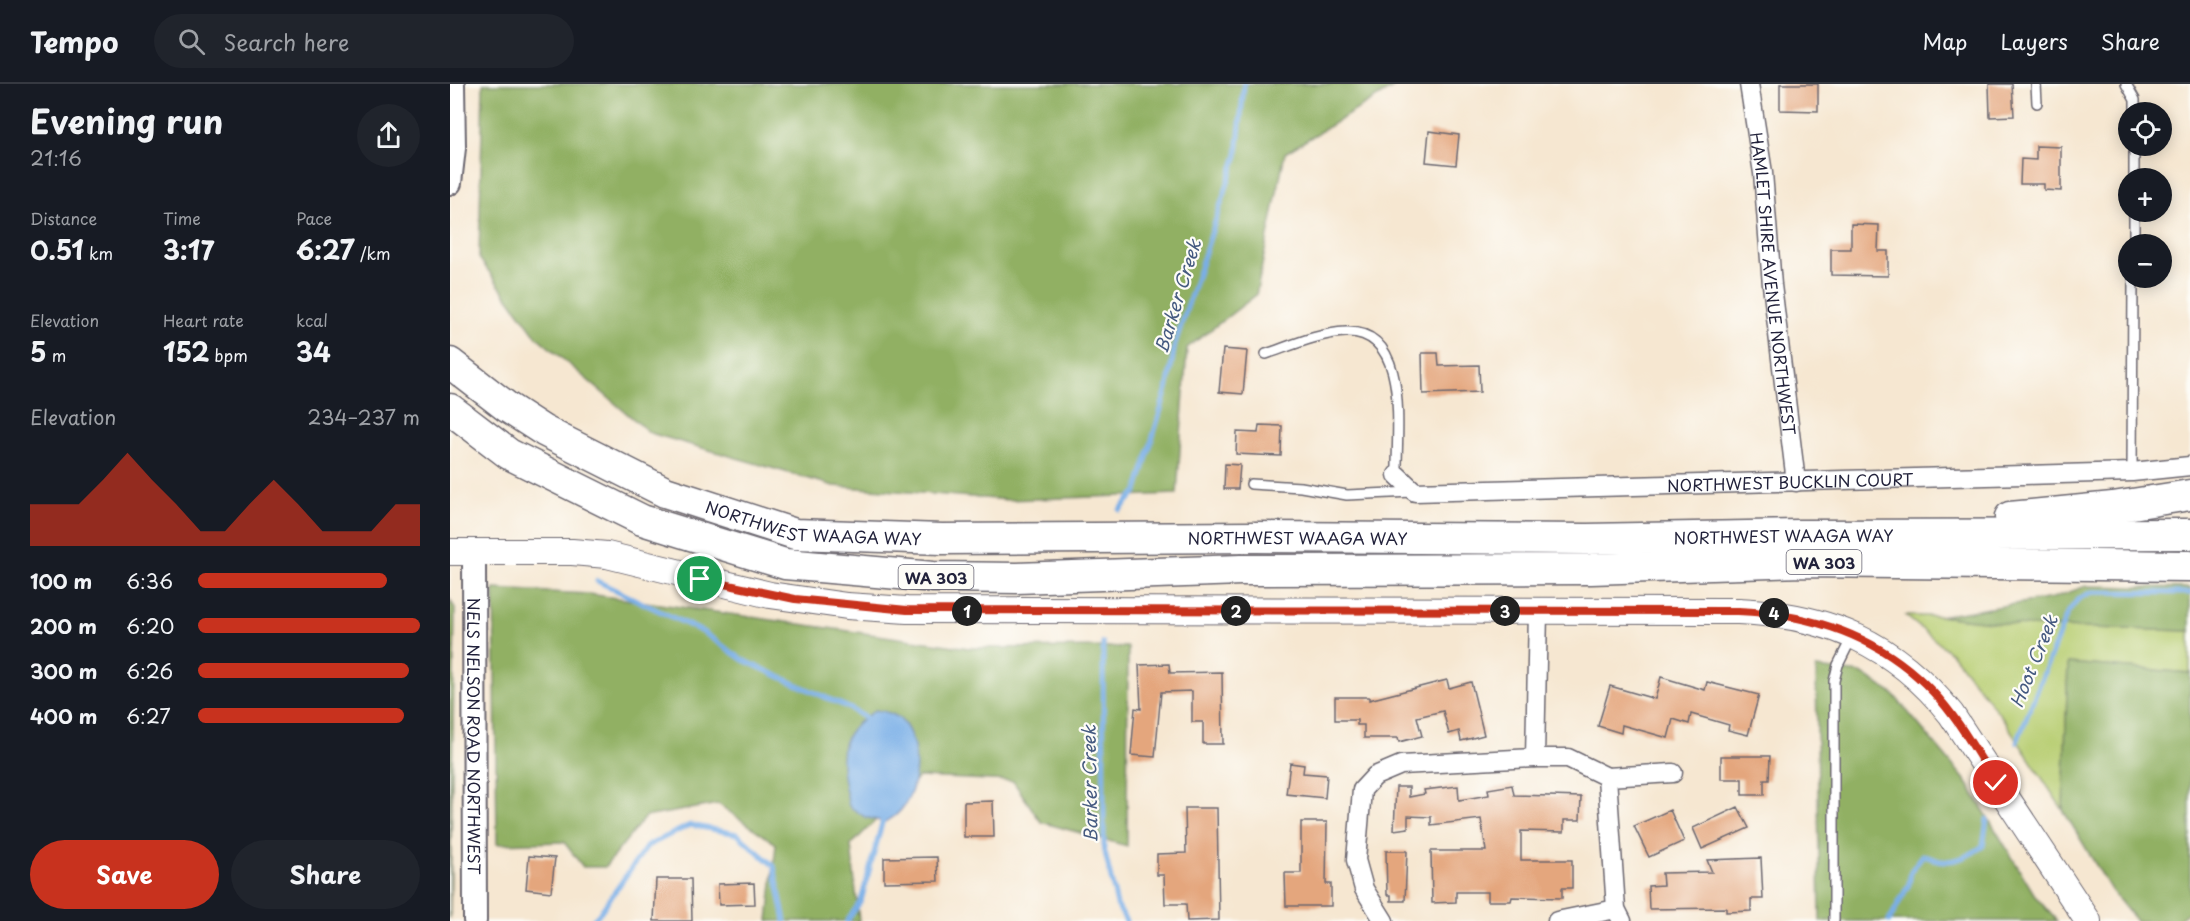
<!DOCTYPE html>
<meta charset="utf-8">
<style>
:root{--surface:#171b24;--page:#20242c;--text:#f1f3f6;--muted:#9ea1a6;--line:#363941;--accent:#c8321e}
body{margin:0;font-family:"Playpen Sans",sans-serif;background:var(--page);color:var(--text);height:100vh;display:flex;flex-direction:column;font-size:22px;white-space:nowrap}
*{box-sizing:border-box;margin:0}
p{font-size:20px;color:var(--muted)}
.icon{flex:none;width:33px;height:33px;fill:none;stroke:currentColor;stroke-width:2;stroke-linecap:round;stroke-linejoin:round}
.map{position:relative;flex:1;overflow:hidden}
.panel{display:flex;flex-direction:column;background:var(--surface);width:450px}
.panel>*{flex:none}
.buttons{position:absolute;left:1668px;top:18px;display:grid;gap:12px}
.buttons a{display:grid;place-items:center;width:54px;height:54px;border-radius:50%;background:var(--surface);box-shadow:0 3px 15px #0003;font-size:30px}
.pin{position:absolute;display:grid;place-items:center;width:51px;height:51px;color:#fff;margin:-26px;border:3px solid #fff;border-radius:50%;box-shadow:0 2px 6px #0007}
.km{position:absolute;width:30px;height:30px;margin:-15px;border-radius:50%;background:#222;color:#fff;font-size:16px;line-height:30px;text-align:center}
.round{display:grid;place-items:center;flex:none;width:63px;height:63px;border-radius:32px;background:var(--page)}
.head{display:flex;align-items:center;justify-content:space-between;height:102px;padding:0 30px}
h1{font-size:33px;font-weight:700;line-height:45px}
.figures{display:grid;grid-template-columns:repeat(3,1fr);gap:9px;height:102px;padding:6px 30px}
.figures div{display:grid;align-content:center}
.figures b{font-size:26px;font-weight:700}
.figures small{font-size:16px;font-weight:400}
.figures p{font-size:16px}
.chart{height:168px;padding:12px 30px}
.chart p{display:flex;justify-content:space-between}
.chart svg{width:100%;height:108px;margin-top:6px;fill:var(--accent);opacity:.7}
.action{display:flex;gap:12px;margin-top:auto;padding:12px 30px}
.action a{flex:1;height:69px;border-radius:36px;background:var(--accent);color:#fff;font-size:24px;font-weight:700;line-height:69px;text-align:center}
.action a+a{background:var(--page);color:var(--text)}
ul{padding:0 30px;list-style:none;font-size:20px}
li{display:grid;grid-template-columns:96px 72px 1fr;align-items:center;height:45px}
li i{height:15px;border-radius:8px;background:var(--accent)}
header{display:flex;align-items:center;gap:36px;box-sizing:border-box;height:84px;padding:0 30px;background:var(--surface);border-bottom:2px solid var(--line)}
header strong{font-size:28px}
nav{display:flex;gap:33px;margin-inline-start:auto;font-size:21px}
.search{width:420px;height:54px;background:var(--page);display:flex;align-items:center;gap:15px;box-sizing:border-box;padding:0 21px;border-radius:33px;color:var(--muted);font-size:22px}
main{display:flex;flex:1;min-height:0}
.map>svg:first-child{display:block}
.green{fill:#b7cd71;stroke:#6c7856;stroke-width:1.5}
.forest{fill:#91b063;stroke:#5a694f;stroke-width:1.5}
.water{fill:#79afe7;stroke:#4e6891;stroke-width:1.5}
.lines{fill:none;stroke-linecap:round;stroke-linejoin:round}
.stream{stroke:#79afe7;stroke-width:5}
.building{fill:#e4a67d}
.service-casing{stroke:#6c6770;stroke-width:12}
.minor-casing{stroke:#6c6770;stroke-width:21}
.tertiary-casing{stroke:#6c6770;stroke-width:26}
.secondary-casing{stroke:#6c6770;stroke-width:28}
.trunk-casing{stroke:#6c6770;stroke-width:33}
.service{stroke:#fff;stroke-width:9}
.minor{stroke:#fff;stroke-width:18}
.tertiary{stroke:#fff;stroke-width:22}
.secondary{stroke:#fff;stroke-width:26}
.trunk{stroke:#fff;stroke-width:30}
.route-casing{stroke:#fff;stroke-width:12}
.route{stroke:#c8321e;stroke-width:8}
.labels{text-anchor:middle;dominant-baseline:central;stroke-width:4.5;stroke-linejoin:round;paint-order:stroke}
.shield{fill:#fdfcf7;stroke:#646373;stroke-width:1.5}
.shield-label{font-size:15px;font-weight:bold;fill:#22223b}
.street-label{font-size:16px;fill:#22223b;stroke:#fdfcf7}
.water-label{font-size:18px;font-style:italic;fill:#455a80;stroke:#fdfcf7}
</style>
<header>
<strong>Tempo</strong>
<div class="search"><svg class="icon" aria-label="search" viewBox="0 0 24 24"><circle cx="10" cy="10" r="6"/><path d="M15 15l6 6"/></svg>Search here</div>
<nav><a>Map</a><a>Layers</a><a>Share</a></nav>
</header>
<main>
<section class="panel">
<div class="head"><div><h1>Evening run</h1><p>21:16</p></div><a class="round"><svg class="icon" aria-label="share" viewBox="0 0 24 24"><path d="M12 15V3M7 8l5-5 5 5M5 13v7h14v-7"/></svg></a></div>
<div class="figures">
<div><p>Distance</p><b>0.51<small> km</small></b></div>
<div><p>Time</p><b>3:17</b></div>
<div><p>Pace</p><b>6:27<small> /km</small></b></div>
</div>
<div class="figures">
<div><p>Elevation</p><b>5<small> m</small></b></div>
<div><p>Heart rate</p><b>152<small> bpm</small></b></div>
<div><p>kcal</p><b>34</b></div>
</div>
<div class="chart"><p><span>Elevation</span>234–237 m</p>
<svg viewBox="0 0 160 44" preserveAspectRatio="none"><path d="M0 44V27L10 27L20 27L30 17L40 6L50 17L60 27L70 38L80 38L90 27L100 17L110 27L120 38L130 38L140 38L150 27L160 27V44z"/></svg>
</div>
<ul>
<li><b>100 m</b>6:36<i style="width:85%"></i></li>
<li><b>200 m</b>6:20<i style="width:100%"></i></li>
<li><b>300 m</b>6:26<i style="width:95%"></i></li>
<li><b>400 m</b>6:27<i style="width:93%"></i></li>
</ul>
<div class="action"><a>Save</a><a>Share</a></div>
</section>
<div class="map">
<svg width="1740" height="837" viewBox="0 0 1740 837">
<rect width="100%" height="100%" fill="#fdfcf7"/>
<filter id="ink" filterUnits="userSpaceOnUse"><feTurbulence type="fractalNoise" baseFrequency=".0167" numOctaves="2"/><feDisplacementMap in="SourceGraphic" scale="12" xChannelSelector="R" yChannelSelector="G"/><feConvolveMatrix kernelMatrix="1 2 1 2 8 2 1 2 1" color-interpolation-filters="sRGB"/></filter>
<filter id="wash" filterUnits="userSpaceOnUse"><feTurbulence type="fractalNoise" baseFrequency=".008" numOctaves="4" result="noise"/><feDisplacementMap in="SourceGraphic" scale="24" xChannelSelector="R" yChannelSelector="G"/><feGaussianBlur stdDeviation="1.35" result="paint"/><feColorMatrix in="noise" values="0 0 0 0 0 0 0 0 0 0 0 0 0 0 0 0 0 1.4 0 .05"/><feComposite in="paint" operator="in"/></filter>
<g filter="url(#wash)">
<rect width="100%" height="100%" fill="#f6e7d1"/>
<path class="green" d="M1456 532H1489L1576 542 1740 547V589L1618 579 1613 726 1552 633 1502 570Z"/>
<path class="forest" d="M33 0H949L835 69 806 211 737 264 727 410 558 416 384 402 200 349 87 253 29 174Z
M1636 502 1740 504V547L1576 542 1490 532 1603 514Z
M44 505 139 510 519 564 678 563 677 762 591 738 563 697 469 693 401 761 409 837H318L326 760 268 720 195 733 155 783H133L114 758 47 760Z
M0 516 5 524 0 835Z
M1618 579 1740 589V827L1727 837H1686L1661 806 1613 726Z
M1366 584 1411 589 1443 610 1516 697 1586 813 1607 837H1370Z"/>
<path class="water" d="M425 626C434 627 444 629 451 636 475 661 470 725 434 738L415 733 399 722C394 698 384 665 403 644 409 637 418 632 425 626Z"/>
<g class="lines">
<path class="stream" d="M670 426 687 407 718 301 725 260 787 71 794 0
M147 497 253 548 293 576 399 624 416 634 418 638
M653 559 654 764 667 821 676 837
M1567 658 1617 530 1628 515 1642 508 1740 509
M142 837 149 830 197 762 240 741 287 750 324 782 335 837
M397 837 411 817 434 732
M1439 837 1459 800 1461 787 1473 771C1496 782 1512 777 1533 762L1537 735"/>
</g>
<g id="blocks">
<path class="building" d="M1330 0H1368V27L1330 26Z
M1539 0H1562L1564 32 1540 33Z
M979 47 1009 51 1006 81 976 78Z
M1586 62 1611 63V107L1594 106V100H1570L1571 75 1586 76Z
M1401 140 1429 141 1428 167H1438V192L1381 191V165H1401Z
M773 265 797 267 793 310 769 308Z
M972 269H988L989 282 1029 281 1030 308 973 310Z
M809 341 832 342 831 372 786 370 787 348 808 349Z
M775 380 790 381 788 405H774Z
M719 580 720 589 772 588 773 660H753V638H742V607L711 608 705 673 681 671 685 624 691 625 689 581Z
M1211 593 1255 606 1257 598 1309 611 1298 651 1278 646 1279 641 1241 630 1239 640 1223 635 1218 654 1172 641 1171 649 1148 642 1160 602 1205 615Z
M997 596 999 604 1021 598 1034 651 1011 657 1009 647 999 650 993 627 967 633 972 652 949 658 948 654H914V641H907V636H885V613H919V616Z
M1271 672H1320L1319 696H1314V711H1292V695H1271Z
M840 679 854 681 853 689 877 691 875 714 836 710Z
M1062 701 1064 711 1131 713 1130 736H1114V748L1071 747V776H1122V804H1112V814L1062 813 1061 817H1038V808H1006V818L982 819 981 767H1036L1031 735 981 741V733L958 732V744L944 746 946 703H959V713L975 710 974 706 1008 702 1009 716 1039 711 1038 705Z
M543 717 544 753H514V718Z
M1288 723 1299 744 1252 765 1243 744Z
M735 724H767L769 836 737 837 736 820H715L714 791H707V770L736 769Z
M1220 726 1234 757 1199 773 1184 742Z
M851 738H877L876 800H881V822H836L835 789H851Z
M936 767H957L955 817H941V811H937Z
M79 772 105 774 101 808 76 805Z
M487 773 488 797 434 798V774Z
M1311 774 1313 815H1301V827L1276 828V824L1199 825 1198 802 1213 801 1212 789 1262 788 1257 776Z
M206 795H241L242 837H204Z
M304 799 305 820 269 821 268 800Z"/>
</g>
</g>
<g filter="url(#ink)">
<use href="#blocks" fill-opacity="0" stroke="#6c6770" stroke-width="1.5"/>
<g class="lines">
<g class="service-casing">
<path id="service" d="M1586 0 1587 19
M1676 0 1685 16V28
M1684 94V62
M1684 160V128
M816 270C840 262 869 249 896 248 961 246 946 348 947 391
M1682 388 1683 194
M801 400 851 403 897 411 963 408
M1384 837V597L1388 581 1402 553"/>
</g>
<g class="minor-casing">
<g id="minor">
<path id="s1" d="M1299 0 1313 89 1322 201 1346 398"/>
<path id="s2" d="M947 391 965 408 1682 388 1740 382"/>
<path d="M1085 674 1088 527"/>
<path d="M1157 693 1223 689"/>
<path d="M934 837 914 805 906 776 912 706 925 692 951 681 1085 674H1118L1157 693 1166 825 1172 837"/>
<path d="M1107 837 1166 825"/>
</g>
</g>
<g class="tertiary-casing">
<g id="tertiary">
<path d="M0 99 4 64 3 0"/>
<path id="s3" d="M24 468 25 837"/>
</g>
</g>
<g class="secondary-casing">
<path id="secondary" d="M0 468H122L157 471 320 511 397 522 457 526 1288 527C1378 531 1444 559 1501 630L1638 837"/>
</g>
<g class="trunk-casing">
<g id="trunk">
<path id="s4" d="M0 279 57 323 94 347 215 408 345 450 492 455 806 453 1137 455 1349 451 1740 450"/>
<path d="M0 325 59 370 192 436 335 480 483 493 567 494 791 486 1141 485 1352 478 1740 482"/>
<path d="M1560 433 1663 423 1740 411"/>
</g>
</g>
<use href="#service" class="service"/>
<use href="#minor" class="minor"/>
<use href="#tertiary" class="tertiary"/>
<use href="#secondary" class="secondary"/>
<use href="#trunk" class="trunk"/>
</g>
</g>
<g class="lines" filter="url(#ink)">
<g class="route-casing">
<path id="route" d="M250 495 345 515 457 526 1288 527C1362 530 1431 552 1483 608 1508 634 1526 668 1546 699"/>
</g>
<use href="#route" class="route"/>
</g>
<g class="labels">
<g class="shield">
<rect x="1336.5" y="466" width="75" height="24" rx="4.5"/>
<rect x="448.5" y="481" width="75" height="24" rx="4.5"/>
</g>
<g class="shield-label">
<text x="1374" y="478">WA 303</text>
<text x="486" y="493">WA 303</text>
</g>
<g class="street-label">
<text stroke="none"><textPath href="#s1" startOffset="201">HAMLET SHIRE AVENUE NORTHWEST</textPath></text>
<text stroke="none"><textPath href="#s2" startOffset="400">NORTHWEST BUCKLIN COURT</textPath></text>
<text stroke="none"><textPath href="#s4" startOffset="405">NORTHWEST WAAGA WAY</textPath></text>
<text stroke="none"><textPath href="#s4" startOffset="1377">NORTHWEST WAAGA WAY</textPath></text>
<text stroke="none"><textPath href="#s4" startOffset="891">NORTHWEST WAAGA WAY</textPath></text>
<text stroke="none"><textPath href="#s3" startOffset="184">NELS NELSON ROAD NORTHWEST</textPath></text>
</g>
<g class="water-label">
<text transform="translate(727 212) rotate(-73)">Barker Creek</text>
<text transform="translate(1583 577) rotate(-68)">Hoot Creek</text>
<text transform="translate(639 700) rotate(-91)">Barker Creek</text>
</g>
</g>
</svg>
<div class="buttons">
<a><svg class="icon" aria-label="locate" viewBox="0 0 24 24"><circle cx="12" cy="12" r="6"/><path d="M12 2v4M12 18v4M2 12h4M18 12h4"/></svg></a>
<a>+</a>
<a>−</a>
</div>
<div class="pin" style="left:250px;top:495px;background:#1e9e55"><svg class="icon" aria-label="arrive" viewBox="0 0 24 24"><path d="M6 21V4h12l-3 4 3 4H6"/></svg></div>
<div class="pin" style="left:1546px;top:699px;background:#d93025"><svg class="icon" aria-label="check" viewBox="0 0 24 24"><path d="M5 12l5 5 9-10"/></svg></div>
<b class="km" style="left:517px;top:527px">1</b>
<b class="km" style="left:786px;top:527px">2</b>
<b class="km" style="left:1055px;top:527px">3</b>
<b class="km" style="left:1324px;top:529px">4</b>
</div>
</main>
